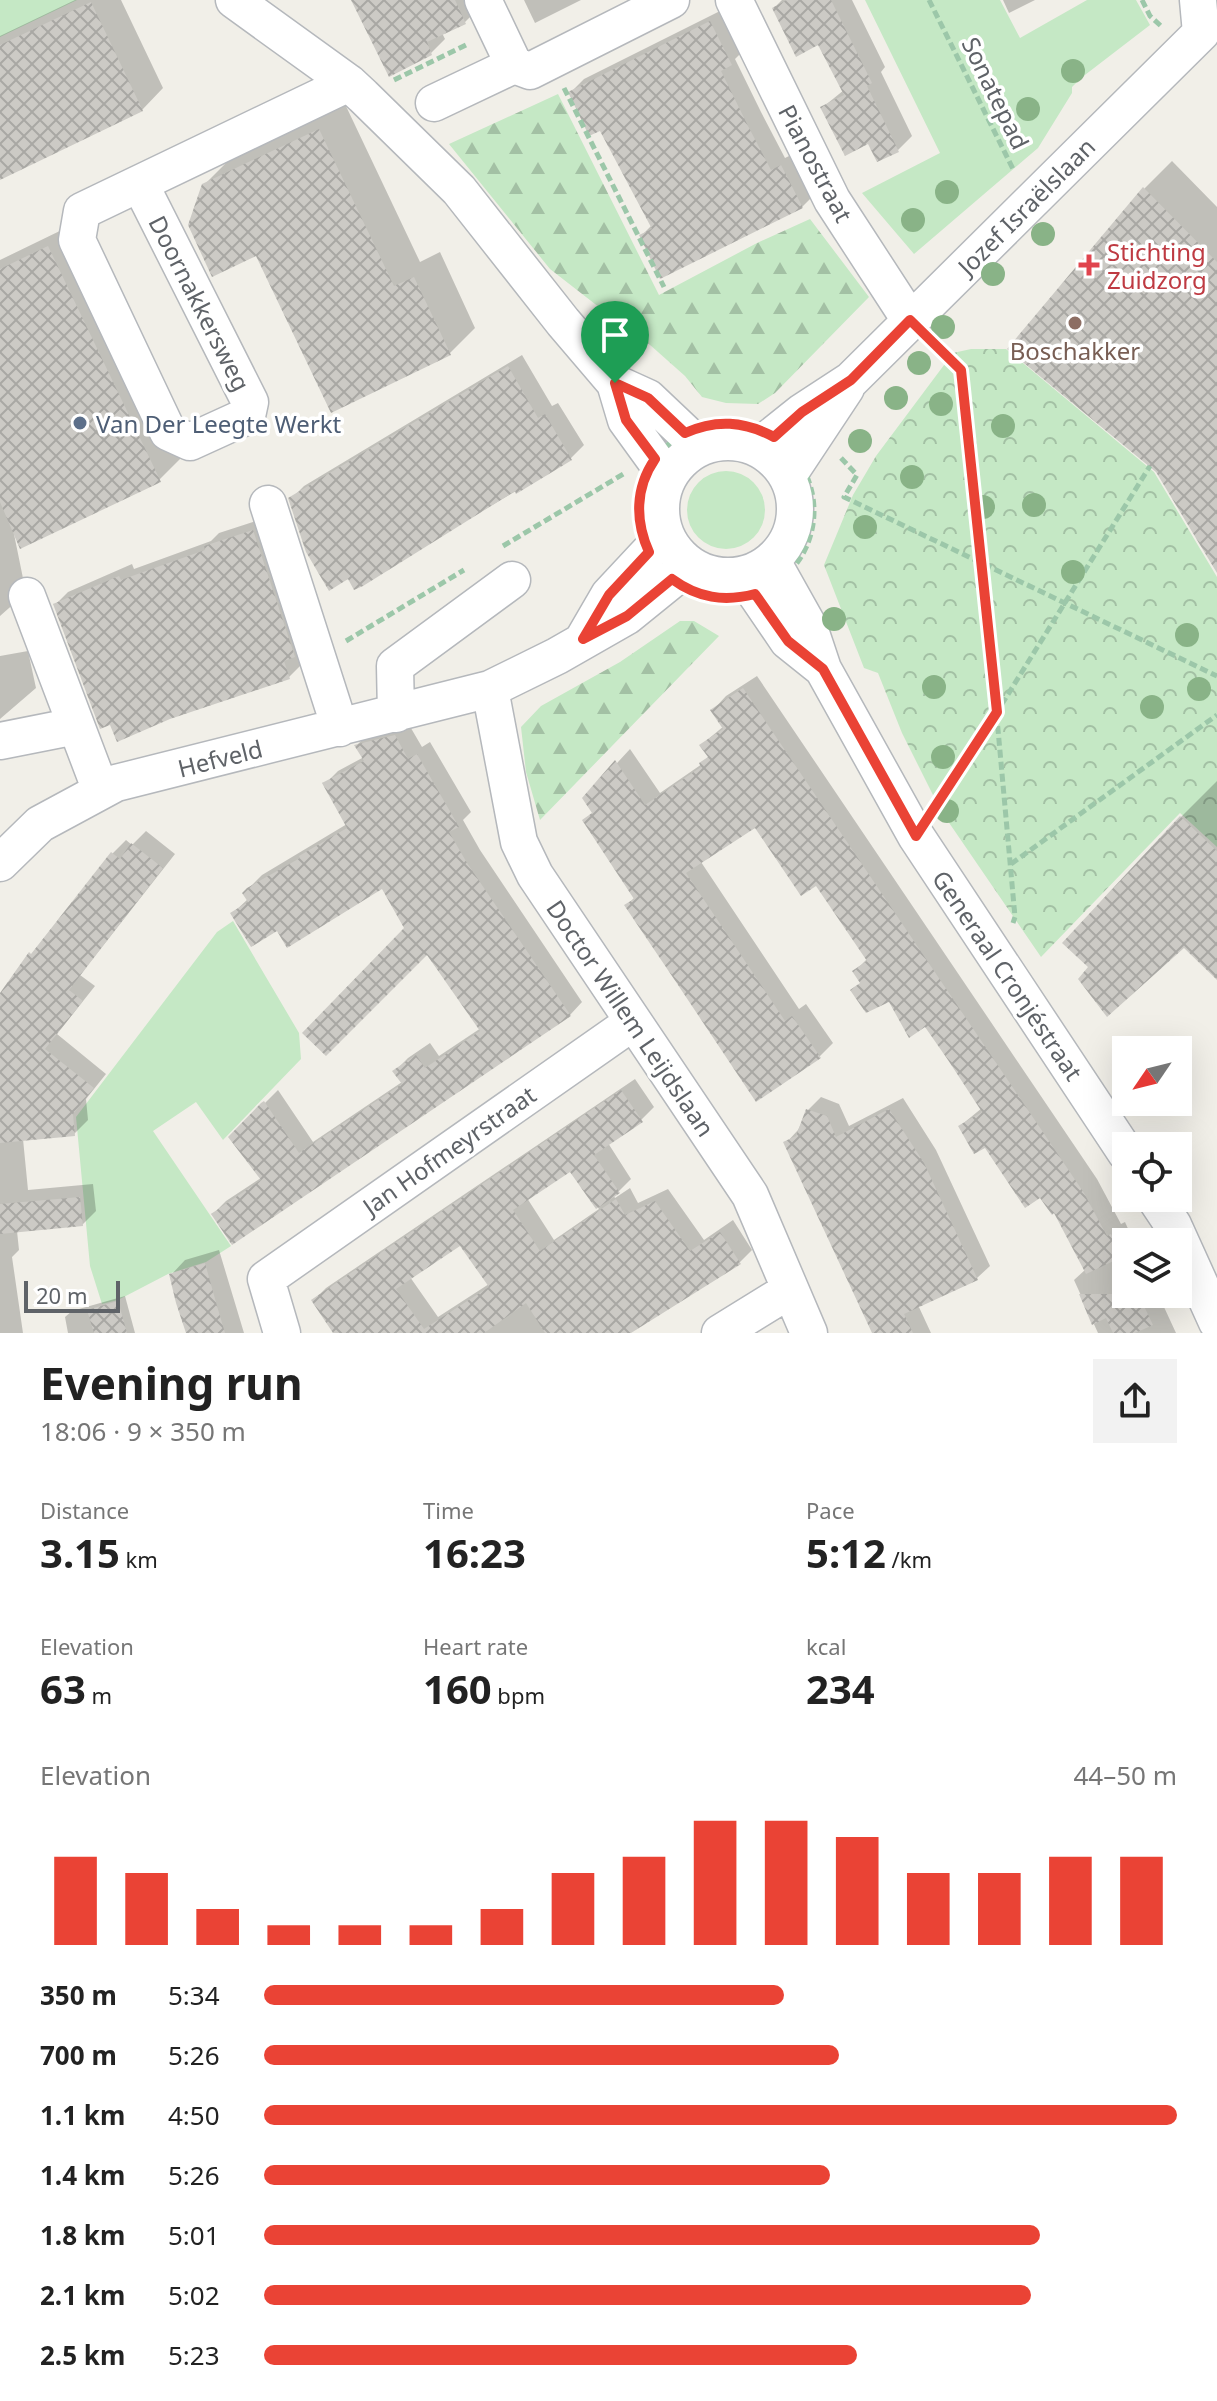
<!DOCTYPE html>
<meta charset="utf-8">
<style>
:root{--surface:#fff;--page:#f2f2f2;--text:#222;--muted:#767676;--accent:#ea4335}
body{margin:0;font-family:"Noto Sans",sans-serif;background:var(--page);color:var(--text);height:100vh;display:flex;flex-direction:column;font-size:30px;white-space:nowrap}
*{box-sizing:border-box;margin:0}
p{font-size:26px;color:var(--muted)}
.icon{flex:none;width:44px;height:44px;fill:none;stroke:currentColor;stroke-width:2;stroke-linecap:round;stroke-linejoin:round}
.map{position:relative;height:1333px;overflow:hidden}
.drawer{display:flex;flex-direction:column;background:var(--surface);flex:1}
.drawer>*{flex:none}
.needle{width:52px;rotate:235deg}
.buttons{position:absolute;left:1112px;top:1036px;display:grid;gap:16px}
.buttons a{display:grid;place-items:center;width:80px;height:80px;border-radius:0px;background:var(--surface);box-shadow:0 8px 32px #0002;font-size:40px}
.scale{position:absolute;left:24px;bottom:20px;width:96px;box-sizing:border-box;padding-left:8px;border:4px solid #5f6368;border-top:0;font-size:22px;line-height:28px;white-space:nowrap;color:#5f6368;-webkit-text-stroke:6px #fff;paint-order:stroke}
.pin{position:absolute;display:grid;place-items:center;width:68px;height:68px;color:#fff;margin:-82px -34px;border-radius:50% 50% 50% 0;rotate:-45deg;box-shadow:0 0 8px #0007}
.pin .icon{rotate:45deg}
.round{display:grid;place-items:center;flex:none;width:84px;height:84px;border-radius:0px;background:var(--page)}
.overview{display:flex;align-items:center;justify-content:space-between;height:136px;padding:0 40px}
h1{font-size:44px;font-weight:700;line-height:60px}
.metrics{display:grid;grid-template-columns:repeat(3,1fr);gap:12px;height:136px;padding:8px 40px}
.metrics div{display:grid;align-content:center}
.metrics b{font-size:40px;font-weight:700}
.metrics small{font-size:22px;font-weight:400}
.metrics p{font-size:22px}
.chart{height:224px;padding:16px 40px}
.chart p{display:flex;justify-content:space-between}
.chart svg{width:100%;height:144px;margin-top:8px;stroke:var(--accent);stroke-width:6}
ul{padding:0 40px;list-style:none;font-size:26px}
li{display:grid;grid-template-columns:128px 96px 1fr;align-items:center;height:60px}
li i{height:20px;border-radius:10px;background:var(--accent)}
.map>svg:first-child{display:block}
.green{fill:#c5e8c5}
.forest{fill:url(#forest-firs)}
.park{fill:url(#park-crowns)}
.shadow{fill:#0003;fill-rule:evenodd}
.building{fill:url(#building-cross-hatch);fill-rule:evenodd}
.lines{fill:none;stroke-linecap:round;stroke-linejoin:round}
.minor-casing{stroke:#b5b8bc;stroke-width:39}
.path{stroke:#9cc7a9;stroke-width:5;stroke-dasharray:8 4;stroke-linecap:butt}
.minor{stroke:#fff;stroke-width:36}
.tree{fill:#89b387}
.route-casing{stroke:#fff;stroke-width:16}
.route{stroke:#ea4335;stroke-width:10}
.health-dot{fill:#e0444e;stroke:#fff;stroke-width:3}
.education-dot{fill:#8d6e63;stroke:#fff;stroke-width:3}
.service-dot{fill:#5c6f8a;stroke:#fff;stroke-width:3}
.labels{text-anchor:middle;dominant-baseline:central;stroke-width:7;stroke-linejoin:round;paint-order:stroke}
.street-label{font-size:24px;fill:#5f6368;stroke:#fff}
.health-label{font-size:24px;fill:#be3a42;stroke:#fff;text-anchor:start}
.education-label{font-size:24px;fill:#785e54;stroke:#fff}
.service-label{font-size:24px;fill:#4e5e75;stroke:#fff;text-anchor:start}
</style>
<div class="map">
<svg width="1217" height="1333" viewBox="0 0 1217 1333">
<defs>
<pattern id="forest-firs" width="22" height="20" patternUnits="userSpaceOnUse" patternTransform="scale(2)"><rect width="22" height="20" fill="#c5e8c5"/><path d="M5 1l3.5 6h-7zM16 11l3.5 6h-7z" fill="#a3c0a4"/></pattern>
<pattern id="park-crowns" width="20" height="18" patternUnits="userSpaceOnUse" patternTransform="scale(2)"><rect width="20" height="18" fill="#c5e8c5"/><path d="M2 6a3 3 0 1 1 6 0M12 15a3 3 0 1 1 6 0" fill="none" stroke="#a3c0a4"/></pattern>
<pattern id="building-cross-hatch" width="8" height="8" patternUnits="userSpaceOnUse" patternTransform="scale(2)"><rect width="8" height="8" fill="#cccac5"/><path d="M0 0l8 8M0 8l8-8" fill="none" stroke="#a9a8a4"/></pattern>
</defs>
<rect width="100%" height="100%" fill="#f1efe8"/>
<path class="green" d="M0 0H77L0 37Z
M865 0H1000L1020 38 1087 0H1136L1150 25 1081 78 1072 87V93L1038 148 914 254 862 193 940 153Z
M687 510a39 39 0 1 1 78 0a39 39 0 1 1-78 0Z
M233 921 299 1033 301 1059 223 1140 196 1102 153 1131 231 1246 206 1262 168 1274 118 1300 102 1304 90 1266 76 1117 217 932Z"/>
<path class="forest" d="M558 94 659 295 757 243 810 219 869 297 775 393 758 404 726 403 702 397 685 376 649 344 611 320 613 318 550 269 449 144Z
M680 621H694L719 636 540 820 526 772 521 727 541 706 620 662Z"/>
<path class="park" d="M971 349H1006L1154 472 1217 577V847L1180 813 1041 957 941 811 902 733 878 673 864 668 824 565 853 495 876 456 953 353Z"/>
<path class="shadow" d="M75 0H121L163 88 142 110 0 177V36Z
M353 0H475L479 8 465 22 442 33 445 39 431 53Z
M524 0H581L535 23Z
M782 0H852L885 67 881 72 912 136 898 150 869 141 823 107 844 90 819 43 774 8Z
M1003 0H1035L1009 13Z
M724 9 744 50 735 59 761 112 785 158 795 153 816 193 802 207 641 236 652 225 601 129 570 93 584 79Z
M345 104 420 262 440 252 475 328 450 353 257 253 204 185 230 159Z
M1172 161 1217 207V569L1158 471 1010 348 1145 188Z
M70 226 181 458 159 480 14 534 26 593 0 616V260Z
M522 355 552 406 558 403 584 445 571 458 355 587 291 499 304 486Z
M265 518 302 664 289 677 55 605 68 592 132 564 134 569 211 541 219 533Z
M28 651 36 688 0 719V656Z
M757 676 1097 1179 1121 1224 1125 1222 1134 1242H1126V1294H1158L1176 1333H1098L1074 1280 1086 1269 1055 1210 985 1145 960 1126 982 1108 925 1024 862 982 855 971 868 958 816 883 755 825 701 862 799 1009 806 1004 833 1043 820 1056 757 1099 627 905 635 897 584 821 593 812 584 799 630 749 660 793 702 764 709 756 701 745 724 726 713 710 726 696Z
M408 723 422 747 430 742 471 812 463 820 480 850 582 1002 570 1015 213 1214 226 1201 261 1178 231 1137 278 1090 313 1142 402 1082 395 1071 408 1058 430 1043 439 1056 481 1028 407 928 383 886 278 928 233 913 248 899 244 893 262 875 347 824 325 784 338 771 364 757 357 745 370 732Z
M1217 781V977L1184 946 1091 967 1181 817Z
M146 831 175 854 80 975 95 986 57 1034 106 1074 86 1099 88 1120 74 1134 23 1139 28 1190 93 1184 96 1211 82 1225 17 1231 19 1250 12 1257 23 1333H0V997L113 853 126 840 132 845Z
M635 1079 654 1107 641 1120 608 1143 631 1179 614 1196 615 1198 630 1188 638 1203 668 1189 704 1240 733 1220 752 1250 739 1263 628 1333H335L313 1301 326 1288ZM570 1169 599 1209 554 1240 527 1198ZM461 1243 489 1284 438 1317 410 1277Z
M821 1097 839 1104 849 1126 903 1098 936 1150 990 1266 977 1278 918 1305 931 1333H874L786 1143 798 1130 808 1110Z
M219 1250 244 1333H188L171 1275 185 1260Z
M125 1296 135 1333H68L65 1317 72 1311Z"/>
<path class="building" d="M351 0H455L466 24 427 42 432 55 389 77Z
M787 0H831L872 83 867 86 899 152 877 162 868 144 845 156 820 107 844 95 818 45 796 57 772 8Z
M91 2 143 111 0 180V45Z
M710 21 732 65 721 71 748 126 771 170 781 165 803 208 660 279 639 235 652 229 600 131 589 136 568 92Z
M319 129 394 286 414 277 451 355 331 413 256 256 212 277 188 225 202 184Z
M1143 187 1217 262V573L1156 472 1007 349Z
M48 246 161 482 20 549 0 502V269Z
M508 366 538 418 545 414 572 460 516 494 515 491 363 586 354 590 348 579 329 591 306 552 288 498Z
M253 530 295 657 284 661 290 679 170 719 117 742 110 725 100 729 53 604 119 576 121 580 146 571 205 550 204 546Z
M743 688 1084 1193 1107 1236 1111 1234 1122 1257 1086 1274 1054 1213 1052 1215 1040 1198 1025 1208 985 1148 974 1154 958 1126 982 1112 948 1060 925 1027 909 1038 889 1002 866 1013 850 990 860 983 852 971 867 961 816 886 801 896 755 828 686 873 785 1021 792 1016 821 1058 756 1102 674 979 624 905 634 899 582 820 592 813 582 798 615 760 645 805 701 767 699 763 708 757 699 745 723 729 710 710Z
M395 735 408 759 417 754 459 827 449 832 467 863 571 1016 232 1245 211 1214 261 1180 228 1137 261 1103 264 1101 299 1153 402 1084 392 1071 416 1055 425 1068 480 1031 427 955 326 1056 302 1033 404 928 382 889 287 948 277 931 251 947 230 913 248 902 242 893 247 888 300 858 299 856 347 828 322 783 364 761 354 745Z
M1180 816 1217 851V980L1184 948 1107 1017 1078 979 1088 967 1062 943Z
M131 843 163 868 69 990 83 1001 45 1049 94 1088 73 1114 75 1136 0 1143V993L29 952 31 954 111 852 120 859Z
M621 1090 643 1122 594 1155 620 1193 596 1209 570 1172 513 1210 540 1251 616 1199 625 1215 655 1201 690 1251 720 1232 741 1264 631 1333H545L526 1303 484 1333H333L311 1300ZM460 1246 489 1287 424 1329 396 1289Z
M806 1109 827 1116 836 1137 889 1109 924 1163 978 1280 904 1314 913 1333H872L783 1142 796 1136Z
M80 1197 83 1226 0 1234V1204Z
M205 1263 217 1306 225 1333H186L176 1303 169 1274Z
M1079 1294H1158L1142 1302 1153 1325 1135 1333H1113L1106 1318 1092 1325Z
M118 1301 127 1333H94L87 1310Z"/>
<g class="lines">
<g class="minor-casing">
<path id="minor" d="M234 0 349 83 363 96 459 190 563 322 615 383 648 398 685 433 697 449
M483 0 514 65 530 71 671 0
M734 0 832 200 910 320
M434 103 514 65
M140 184 250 402 247 416 190 442 168 432 77 240 82 211 349 83
M615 383 626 420 668 478
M661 509a67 67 0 1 1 134 0a67 67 0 1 1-134 0Z
M757 448 802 412 851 380 1201 33 1198 0
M787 477 846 388
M268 504 340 728
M772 561 809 627 823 669 916 836 1126 1153
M743 575 788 641 823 669
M27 596 101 791
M584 638 609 595 665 535
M490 689 519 842 535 875 750 1195 809 1333
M396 714 395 666 512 580
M0 741 76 726
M0 863 40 824 116 783 490 689 557 656 627 616 690 565
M1155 1198 1173 1225 1217 1322
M282 1333 266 1279 633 1022
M720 1333 790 1290"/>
</g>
<path class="path" d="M929 0 1014 171
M1142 0 1150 16 1161 26
M394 80 468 44
M564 88 664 287
M934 343 961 370 983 564 1015 917 1013 923
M638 511a88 88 0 1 1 176 0a88 88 0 1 1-176 0Z
M841 458 857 475 844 497 1217 676
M503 546 625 473
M346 641 464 570
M936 805 997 712 1150 466
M1011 864 1217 715"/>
<use href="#minor" class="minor"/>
</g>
<g class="tree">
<circle cx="1073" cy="71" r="12"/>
<circle cx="1028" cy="109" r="12"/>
<circle cx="947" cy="192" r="12"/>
<circle cx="913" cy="220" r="12"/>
<circle cx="1043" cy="234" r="12"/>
<circle cx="993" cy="274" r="12"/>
<circle cx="943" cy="327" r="12"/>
<circle cx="919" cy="363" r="12"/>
<circle cx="896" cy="398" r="12"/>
<circle cx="941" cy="404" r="12"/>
<circle cx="1003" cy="426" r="12"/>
<circle cx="860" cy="441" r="12"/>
<circle cx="912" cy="477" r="12"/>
<circle cx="1034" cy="505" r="12"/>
<circle cx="983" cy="507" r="12"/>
<circle cx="865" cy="527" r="12"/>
<circle cx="1073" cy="572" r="12"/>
<circle cx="834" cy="619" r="12"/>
<circle cx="1187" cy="635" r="12"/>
<circle cx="934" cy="687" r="12"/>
<circle cx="1199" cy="689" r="12"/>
<circle cx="1152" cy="707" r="12"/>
<circle cx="943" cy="757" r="12"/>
<circle cx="947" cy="811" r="12"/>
</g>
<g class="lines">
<g class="route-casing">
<path id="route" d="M910 320 961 370 997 712 916 836 823 669 788 641 755 594C724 602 698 598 672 579L627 616 583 639 609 595 649 552C635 521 635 488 655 459L626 420 615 383 648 398 685 433C716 419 744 421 774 437L802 412 851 380Z"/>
</g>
<use href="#route" class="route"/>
</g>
<path class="health-dot" d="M1085 253h8v8h8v8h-8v8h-8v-8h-8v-8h8z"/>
<circle class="education-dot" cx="1075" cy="323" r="8"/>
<circle class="service-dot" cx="80" cy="423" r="8"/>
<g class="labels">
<g class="street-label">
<text transform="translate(996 93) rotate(64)">Sonatepad</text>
<text transform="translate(816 163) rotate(62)">Pianostraat</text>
<text transform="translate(1026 206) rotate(-45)">Jozef Israëlslaan</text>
<text transform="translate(200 303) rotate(63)">Doornakkersweg</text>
<text transform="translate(220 758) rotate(-14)">Hefveld</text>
<text transform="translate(1008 975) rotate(56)">Generaal Cronjéstraat</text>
<text transform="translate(631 1018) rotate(56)">Doctor Willem Leijdslaan</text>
<text transform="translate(449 1150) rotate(-35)">Jan Hofmeyrstraat</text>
</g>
<g class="health-label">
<text x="1107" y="251">Stichting<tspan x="1107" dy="28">Zuidzorg</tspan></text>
</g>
<g class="education-label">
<text x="1075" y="350">Boschakker</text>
</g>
<g class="service-label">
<text x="96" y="423">Van Der Leegte Werkt</text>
</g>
</g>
</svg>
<div class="buttons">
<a><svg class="needle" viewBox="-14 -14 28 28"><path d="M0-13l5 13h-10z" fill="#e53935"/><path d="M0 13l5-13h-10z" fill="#767676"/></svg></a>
<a><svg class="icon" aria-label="locate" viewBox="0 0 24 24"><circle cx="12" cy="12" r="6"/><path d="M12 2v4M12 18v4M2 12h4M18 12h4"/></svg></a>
<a><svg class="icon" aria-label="layers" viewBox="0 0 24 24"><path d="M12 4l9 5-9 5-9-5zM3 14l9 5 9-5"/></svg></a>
</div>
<div class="scale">20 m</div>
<div class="pin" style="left:615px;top:383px;background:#1e9e55"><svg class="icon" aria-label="arrive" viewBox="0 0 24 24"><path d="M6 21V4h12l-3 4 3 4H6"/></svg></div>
</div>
<section class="drawer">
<div class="overview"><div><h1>Evening run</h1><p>18:06 · 9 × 350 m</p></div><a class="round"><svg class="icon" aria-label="share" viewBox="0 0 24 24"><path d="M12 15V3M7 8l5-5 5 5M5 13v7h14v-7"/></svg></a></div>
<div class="metrics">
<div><p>Distance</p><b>3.15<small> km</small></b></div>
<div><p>Time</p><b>16:23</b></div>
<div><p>Pace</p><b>5:12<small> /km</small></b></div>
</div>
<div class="metrics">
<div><p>Elevation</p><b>63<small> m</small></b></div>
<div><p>Heart rate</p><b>160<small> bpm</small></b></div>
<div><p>kcal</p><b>234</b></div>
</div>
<div class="chart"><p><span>Elevation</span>44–50 m</p>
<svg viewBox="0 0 160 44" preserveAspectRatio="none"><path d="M5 44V17M15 44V22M25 44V33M35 44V38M45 44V38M55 44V38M65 44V33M75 44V22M85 44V17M95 44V6M105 44V6M115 44V11M125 44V22M135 44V22M145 44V17M155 44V17"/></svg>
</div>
<ul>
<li><b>350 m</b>5:34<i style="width:57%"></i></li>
<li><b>700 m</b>5:26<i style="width:63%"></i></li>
<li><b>1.1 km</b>4:50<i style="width:100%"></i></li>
<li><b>1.4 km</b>5:26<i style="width:62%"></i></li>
<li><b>1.8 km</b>5:01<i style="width:85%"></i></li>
<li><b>2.1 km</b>5:02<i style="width:84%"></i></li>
<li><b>2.5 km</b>5:23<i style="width:65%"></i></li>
</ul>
</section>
